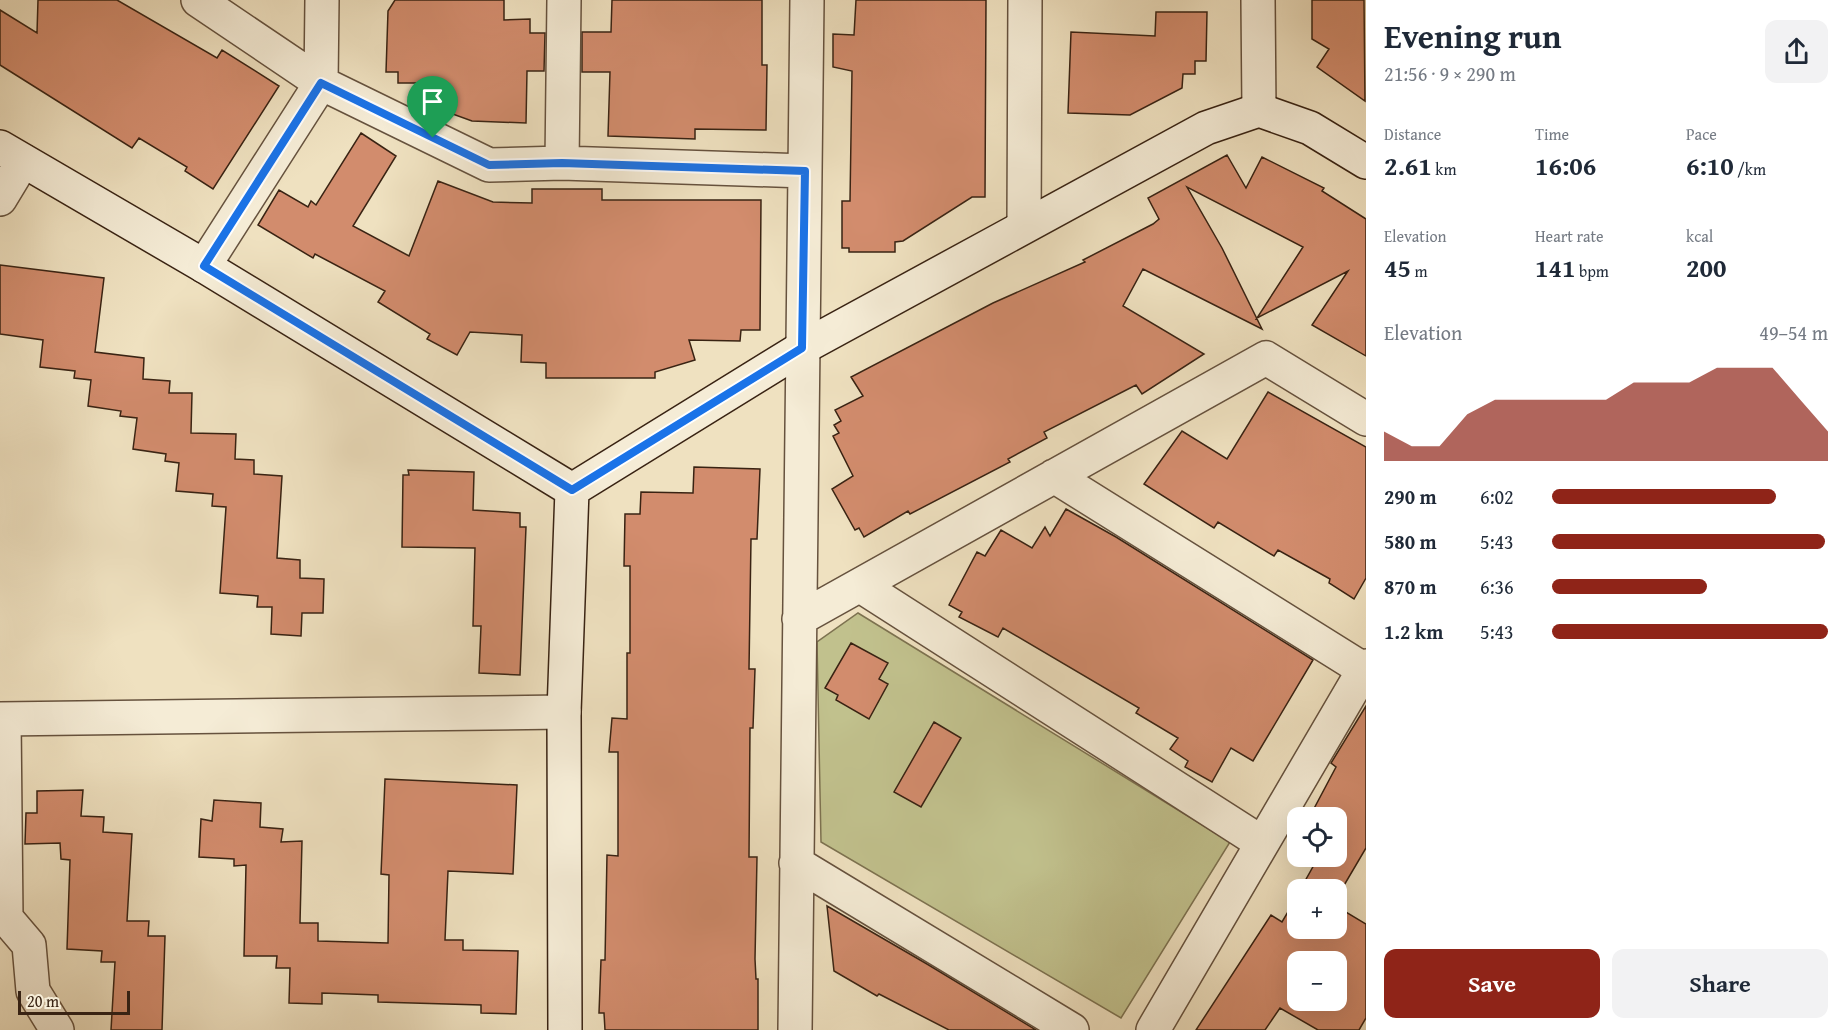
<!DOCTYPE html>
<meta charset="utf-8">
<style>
:root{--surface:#fff;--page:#f2f2f3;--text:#1f2937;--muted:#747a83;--accent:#8f2418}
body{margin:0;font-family:"Gentium Book Plus",serif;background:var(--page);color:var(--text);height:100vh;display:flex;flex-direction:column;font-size:22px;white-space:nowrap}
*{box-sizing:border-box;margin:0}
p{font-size:20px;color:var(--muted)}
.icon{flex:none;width:33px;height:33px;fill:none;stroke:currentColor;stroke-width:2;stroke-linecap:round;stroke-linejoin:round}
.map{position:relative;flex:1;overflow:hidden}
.side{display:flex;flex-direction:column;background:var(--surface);width:480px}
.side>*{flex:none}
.buttons{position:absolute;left:1287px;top:807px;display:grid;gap:12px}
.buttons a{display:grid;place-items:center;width:60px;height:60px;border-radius:12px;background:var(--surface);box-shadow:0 6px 24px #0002;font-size:30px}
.scale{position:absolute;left:18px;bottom:15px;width:112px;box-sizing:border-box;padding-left:6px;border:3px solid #392313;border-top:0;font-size:16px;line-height:21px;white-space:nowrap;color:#392313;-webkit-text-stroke:4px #f5ecd6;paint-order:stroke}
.pin{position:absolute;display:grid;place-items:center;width:51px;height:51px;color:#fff;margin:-62px -26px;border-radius:50% 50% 50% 0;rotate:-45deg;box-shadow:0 0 6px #0007}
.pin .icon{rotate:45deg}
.round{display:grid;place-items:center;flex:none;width:63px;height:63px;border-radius:12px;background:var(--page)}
.head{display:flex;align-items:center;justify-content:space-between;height:102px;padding:0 18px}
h1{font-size:33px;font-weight:600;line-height:45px}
.figures{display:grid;grid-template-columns:repeat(3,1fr);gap:9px;height:102px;padding:6px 18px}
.figures div{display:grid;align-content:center}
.figures b{font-size:26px;font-weight:600}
.figures small{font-size:16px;font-weight:400}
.figures p{font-size:16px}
.chart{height:168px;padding:12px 18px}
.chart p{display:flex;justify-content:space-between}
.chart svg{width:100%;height:108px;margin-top:6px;fill:var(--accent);opacity:.7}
.button{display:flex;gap:12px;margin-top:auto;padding:12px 18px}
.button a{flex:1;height:69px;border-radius:12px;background:var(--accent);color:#fff;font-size:24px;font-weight:600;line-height:69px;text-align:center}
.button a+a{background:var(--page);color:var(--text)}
ul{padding:0 18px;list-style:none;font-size:20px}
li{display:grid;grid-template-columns:96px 72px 1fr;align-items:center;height:45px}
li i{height:15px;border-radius:8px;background:var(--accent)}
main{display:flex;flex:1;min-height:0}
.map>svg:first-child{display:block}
.green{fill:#c1c18d;stroke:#7d7250;stroke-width:1.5}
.building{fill:#d28c6d;stroke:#392313;stroke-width:1.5;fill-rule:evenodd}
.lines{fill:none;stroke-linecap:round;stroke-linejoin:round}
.street-casing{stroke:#66523e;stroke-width:36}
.secondary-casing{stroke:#392313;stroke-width:36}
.street{stroke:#f5ecd6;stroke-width:33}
.secondary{stroke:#f5ecd6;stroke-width:33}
.route-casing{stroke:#fff;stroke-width:12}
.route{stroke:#1a73e8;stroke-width:8}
</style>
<main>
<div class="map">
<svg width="1366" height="1030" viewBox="0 0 1366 1030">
<rect width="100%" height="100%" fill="#efe1c0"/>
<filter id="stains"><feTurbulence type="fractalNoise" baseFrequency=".00333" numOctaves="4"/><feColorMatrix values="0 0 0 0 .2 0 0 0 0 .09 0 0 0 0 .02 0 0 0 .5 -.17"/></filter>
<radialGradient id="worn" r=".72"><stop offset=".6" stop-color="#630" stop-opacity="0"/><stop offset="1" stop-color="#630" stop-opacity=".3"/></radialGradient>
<path class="green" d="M858 613 1230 842 1121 1018 821 842 817 642Z"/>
<path class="building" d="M38 0H117L217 58 222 50 279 86 213 189 185 171 187 167 139 138 132 148 0 65V10L37 33Z
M395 0H504V20L530 19V33H545L544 71H527L526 123 472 121 425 104V83H398V72H386L388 11Z
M612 0H762V65H767L766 130 695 129V139L608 136 610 72H582V32H611Z
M856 0H986L985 197H972L903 241 895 242V252H849V248H842V201H850L852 71 833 67V34L854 35Z
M1312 0H1364L1365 101 1317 67 1329 49 1312 39Z
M1156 12H1207L1206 61H1195V74H1183L1182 88 1130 115 1068 113 1071 32 1155 36Z
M361 133 396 156 353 226 409 256 438 181 493 202 532 203V189H602V200H761L760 330H741L740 341 689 340 695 360 655 372V378H546V363L521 362 522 335 470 332 457 355 427 339 430 334 378 302 385 291 315 254 313 258 258 225 279 190 308 207 311 201 316 205Z
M1227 155 1246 188 1262 157 1324 188 1322 191 1366 219V356L1312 325 1348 271 1257 318 1303 247 1187 187 1222 248 1262 329 1143 269 1123 306 1204 354 1142 394 1136 385 1044 432 1047 438 1008 459 1010 462 910 514 908 511 864 537 859 528 855 530 832 489 853 476 833 436 839 433 834 425 841 421 835 410 863 396 851 377 993 303 1085 262 1083 260 1153 224 1159 219 1148 198Z
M0 265 104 278 95 352 144 358 143 379 170 381 169 393H192L191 433 236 434 235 459 254 460V474L282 476 277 558 300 560V578L324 579 323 613H302L301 636 271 634 272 607H257L258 596 220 593 226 507 212 506 213 494 176 491 179 463 165 461 166 454 133 449 137 418 120 416 121 411 88 406 91 380 74 378 75 371 40 367 43 340 0 334Z
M1268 392 1366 447V578L1354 599 1329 583 1330 579 1278 550 1274 556 1218 522 1214 528 1144 484 1182 431 1227 459Z
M694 467 760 469 757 539H751L749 669H755L753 728H750L749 857H757L755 959 756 979H758V1030H605L604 1013H599L601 960H605L607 855 618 856V752H609L612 718 627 719V653H630V566H624L625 514H640L641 492 693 493Z
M408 470 474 472 473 510 520 513V527H526L520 675 479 673 481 626H473L475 548 402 547 403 475H409Z
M1066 509 1116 537 1313 660 1253 761 1231 748 1212 782 1185 767 1188 761 1170 749 1178 738 1136 713 1139 708 1003 628 998 637 959 617 962 612 949 605 977 552 985 556 1001 530 1032 548 1045 527 1050 536Z
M851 643 888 663 879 679 888 684 869 719 836 700 838 695 825 688Z
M1366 706V848L1336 899V890H1300L1319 856H1336V818H1309L1336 767 1331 763Z
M934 722 961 738 921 807 894 792Z
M385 779 517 785 513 874 448 871 445 940H463V950L518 951 516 1014 481 1013V1005L378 1002V995L322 993V1004L289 1003 290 968H276L277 956H244L246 865 234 866V859L199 857 201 819 212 821 214 800 261 803 260 827 283 829 281 842 302 841 300 923H318V941L388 943 389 875 381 874Z
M83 790 81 816 104 817 103 832 132 834 127 921H149L148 936H165L162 1030H111L115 962H101L102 951 67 949 70 860 61 859 60 843 25 844 26 813H37V791Z
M1298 895V928H1336V906L1366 924V1018L1359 1030H1318L1280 1008 1265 1030H1196L1271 915 1282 922ZM1298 962H1336V1000H1298Z
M827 906 927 964 1036 1030H949L879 994 877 996 834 971Z"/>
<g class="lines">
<g class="street-casing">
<path id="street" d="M198 0 321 83 489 165 562 163 805 171
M1258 0 1259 110
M562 163 564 0
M0 199 23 161
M1024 225 1025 0
M204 266 321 83 322 0
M1054 476 1366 671
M861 586 1262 843
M799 619 1266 358 1366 419
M0 719 564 712
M4 719 6 918 29 945 33 991 57 1030
M796 863 1072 1030
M795 1030 807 0
M1153 1030 1366 666"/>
</g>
<g class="secondary-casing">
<path id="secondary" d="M0 147 204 266 572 490
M572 490 802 348 1206 128 1259 110 1310 128 1366 162
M565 1030 564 712 572 490"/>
</g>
<use href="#street" class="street"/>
<use href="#secondary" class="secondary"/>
</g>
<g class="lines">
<g class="route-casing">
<path id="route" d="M321 83 489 165 562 163 805 171 802 348 572 490 204 266Z"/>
</g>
<use href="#route" class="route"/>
</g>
<rect width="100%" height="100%" filter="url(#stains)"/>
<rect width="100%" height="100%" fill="url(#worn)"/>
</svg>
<div class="buttons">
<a><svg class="icon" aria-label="locate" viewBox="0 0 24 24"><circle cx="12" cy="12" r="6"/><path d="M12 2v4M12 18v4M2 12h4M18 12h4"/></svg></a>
<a>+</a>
<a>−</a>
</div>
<div class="scale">20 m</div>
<div class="pin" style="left:433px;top:138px;background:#1e9e55"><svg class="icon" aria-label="arrive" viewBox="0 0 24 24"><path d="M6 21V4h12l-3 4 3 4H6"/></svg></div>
</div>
<section class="side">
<div class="head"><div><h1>Evening run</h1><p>21:56 · 9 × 290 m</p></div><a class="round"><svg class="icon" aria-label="share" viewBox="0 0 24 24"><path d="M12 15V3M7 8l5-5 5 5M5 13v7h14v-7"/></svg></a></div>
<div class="figures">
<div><p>Distance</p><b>2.61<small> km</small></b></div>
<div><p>Time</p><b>16:06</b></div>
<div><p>Pace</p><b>6:10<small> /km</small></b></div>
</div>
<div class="figures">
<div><p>Elevation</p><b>45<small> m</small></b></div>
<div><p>Heart rate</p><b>141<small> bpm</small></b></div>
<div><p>kcal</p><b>200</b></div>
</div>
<div class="chart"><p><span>Elevation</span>49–54 m</p>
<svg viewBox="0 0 160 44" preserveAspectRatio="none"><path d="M0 44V32L10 38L20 38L30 25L40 19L50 19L60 19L70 19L80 19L90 12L100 12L110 12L120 6L130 6L140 6L150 19L160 32V44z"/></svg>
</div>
<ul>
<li><b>290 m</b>6:02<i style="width:81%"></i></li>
<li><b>580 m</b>5:43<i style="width:99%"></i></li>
<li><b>870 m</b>6:36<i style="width:56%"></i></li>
<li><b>1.2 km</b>5:43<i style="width:100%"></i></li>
</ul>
<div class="button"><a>Save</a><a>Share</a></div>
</section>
</main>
